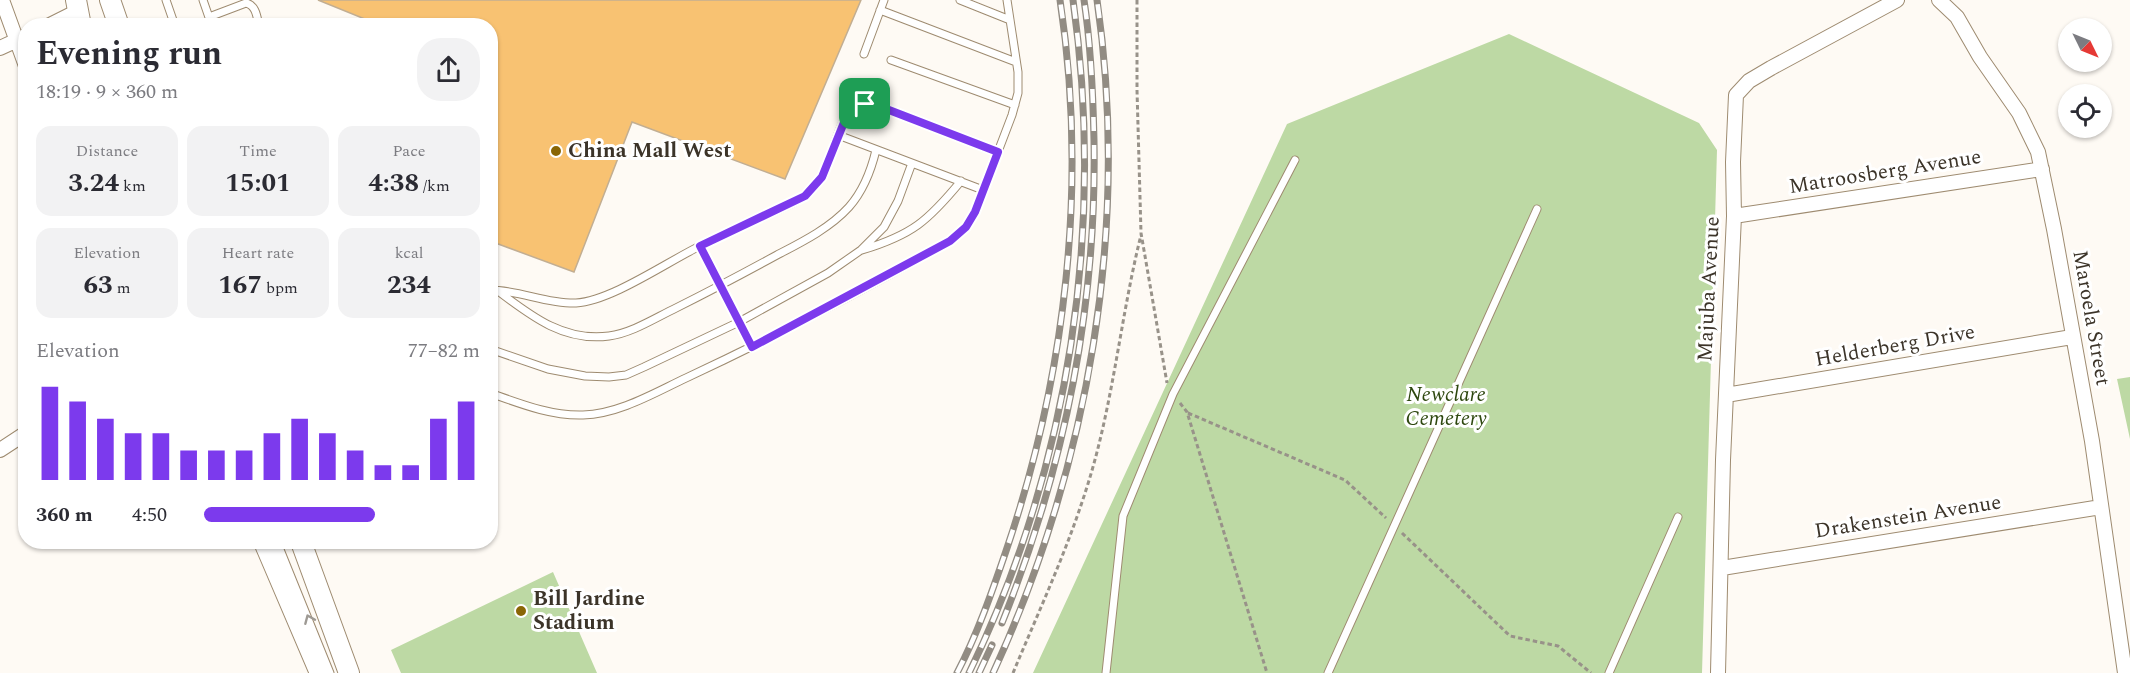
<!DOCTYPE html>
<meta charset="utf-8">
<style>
:root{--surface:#fff;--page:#f2f2f3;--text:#2b2b33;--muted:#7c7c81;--accent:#7c3aed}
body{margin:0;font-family:Spectral,serif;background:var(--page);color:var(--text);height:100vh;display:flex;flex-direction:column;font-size:22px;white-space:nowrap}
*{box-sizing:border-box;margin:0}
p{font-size:20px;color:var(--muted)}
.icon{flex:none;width:33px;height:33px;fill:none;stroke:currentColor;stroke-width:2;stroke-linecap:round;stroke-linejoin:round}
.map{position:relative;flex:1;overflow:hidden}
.panel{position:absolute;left:18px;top:18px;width:480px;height:531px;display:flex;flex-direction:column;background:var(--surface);border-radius:24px;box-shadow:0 2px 4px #0004}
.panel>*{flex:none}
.needle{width:39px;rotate:133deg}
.tools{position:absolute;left:2058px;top:18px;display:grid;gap:12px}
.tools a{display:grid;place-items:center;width:54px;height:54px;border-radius:50%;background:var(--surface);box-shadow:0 2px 4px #0004;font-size:30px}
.pin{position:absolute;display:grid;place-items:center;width:51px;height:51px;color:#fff;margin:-26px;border-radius:12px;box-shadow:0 3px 9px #0006}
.round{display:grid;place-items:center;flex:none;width:63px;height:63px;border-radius:24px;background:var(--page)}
.head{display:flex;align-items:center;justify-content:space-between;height:102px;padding:0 18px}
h1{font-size:33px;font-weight:700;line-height:45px}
.stats{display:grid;grid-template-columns:repeat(3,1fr);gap:9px;height:102px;padding:6px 18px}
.stats div{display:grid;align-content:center;border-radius:15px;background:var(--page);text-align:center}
.stats b{font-size:26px;font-weight:700}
.stats small{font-size:16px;font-weight:400}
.stats p{font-size:16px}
.chart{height:168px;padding:12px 18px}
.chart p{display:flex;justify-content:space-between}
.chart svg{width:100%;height:108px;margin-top:6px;stroke:var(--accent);stroke-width:6}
ul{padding:0 18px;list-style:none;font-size:20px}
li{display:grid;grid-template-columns:96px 72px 1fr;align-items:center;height:45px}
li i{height:15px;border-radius:8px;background:var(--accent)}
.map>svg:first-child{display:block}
.green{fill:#bdd9a4}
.building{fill:#f8c272;stroke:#c2ae92;stroke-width:1.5}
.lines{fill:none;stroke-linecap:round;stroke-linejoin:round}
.lane-casing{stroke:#9e8b70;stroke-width:9}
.street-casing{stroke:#9e8b70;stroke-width:16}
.secondary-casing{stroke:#9e8b70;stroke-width:22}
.path{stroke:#989289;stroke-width:3;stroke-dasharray:4.5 3;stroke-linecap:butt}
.lane{stroke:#fff;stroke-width:7}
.street{stroke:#fff;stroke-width:14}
.secondary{stroke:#fff;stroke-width:20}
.rail-casing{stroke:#928c83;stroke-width:7}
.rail{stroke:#fff;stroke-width:4.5;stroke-dasharray:14;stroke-linecap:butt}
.oneway{stroke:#9e9a94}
.route-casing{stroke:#fff;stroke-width:12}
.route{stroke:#7c3aed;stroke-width:8}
.poi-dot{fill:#8a6605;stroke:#fff;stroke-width:2}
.labels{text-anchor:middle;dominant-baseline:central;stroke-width:6;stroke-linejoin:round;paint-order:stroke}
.poi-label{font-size:21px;font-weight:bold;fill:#3c3429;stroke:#fff;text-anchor:start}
.street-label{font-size:21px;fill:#3c3429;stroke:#fff}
.park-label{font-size:21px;font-style:italic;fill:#2d470e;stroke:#fff}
</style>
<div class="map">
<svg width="2130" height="673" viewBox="0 0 2130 673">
<rect width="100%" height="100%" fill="#fefaf4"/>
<path class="green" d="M1509 34 1699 123 1717 150 1702 673H1033L1287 124Z
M2130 377V439L2117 379Z
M553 572 597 673H401L391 650Z"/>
<path class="building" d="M318 0H861L785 179 632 122 574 272 490 241V26H382Z"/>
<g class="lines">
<g class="lane-casing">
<path id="lane" d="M166 0 175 26
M203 0 212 26
M960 0 1010 20
M880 10 1016 62
M209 17 246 3C256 5 257 17 259 26
M864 54 884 0
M891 60 1015 105
M838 135 983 190
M700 246 752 347
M862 250C912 235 928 221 961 181
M490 290C519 290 547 304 576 303 611 301 667 262 700 246 730 231 761 218 791 204 804 197 815 189 822 176 831 160 841 111 857 105 863 103 870 105 876 105L998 152
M498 291C531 316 564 342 609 336 632 333 655 318 676 308 710 291 744 273 777 255 802 242 830 228 849 207 864 190 871 171 876 150
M490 349 548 369 585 376 609 377 626 375 644 367 739 322 828 273 861 250 884 227 898 201 912 163
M490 393C521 404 551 416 583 415 619 414 654 393 686 378 776 336 864 290 950 241L966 227 975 212 1012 115 1018 93V72L1007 0
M277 542 330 673
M1106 673 1123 516 1173 394 1295 160
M1328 673 1537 209
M1609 673 1678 517"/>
</g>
<g class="street-casing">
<path id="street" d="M2 0 26 66
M1939 0 1957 17 1980 57 2019 113 2038 152 2054 229 2092 441 2125 673
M48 26 78 11
M0 48 26 36
M1734 216 2042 169
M1726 395 2072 337
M0 450 26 433
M1722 568 2101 507
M1718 673 1723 460 1734 216 1733 162 1736 95 1749 81 1771 68 1897 0"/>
</g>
<g class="secondary-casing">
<path id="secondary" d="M76 0 81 26
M110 0 119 26
M264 542 320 673
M301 542 349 673"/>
</g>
<path class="path" d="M1137 0V90L1141 233 1167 383
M1180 403 1187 412 1267 673
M1188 413 1345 480 1386 518
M1402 533 1510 636 1558 646 1591 673
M1013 673C1038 613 1066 553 1086 490 1113 407 1120 319 1141 235"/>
<use href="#lane" class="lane"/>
<use href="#street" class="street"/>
<use href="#secondary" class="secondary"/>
<g class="rail-casing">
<path id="rail" d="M1002 623C1064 469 1097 307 1094 140 1093 93 1091 46 1084 0
M957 673C977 635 992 592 1006 551 1066 375 1088 184 1060 0
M969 673C1070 466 1105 228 1073 0
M979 673 992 645
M993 673C1089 465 1130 228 1097 0"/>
</g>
<use href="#rail" class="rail"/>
</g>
<defs><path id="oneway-chevron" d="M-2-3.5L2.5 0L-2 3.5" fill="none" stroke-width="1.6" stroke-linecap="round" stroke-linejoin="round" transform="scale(1.5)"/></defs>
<use class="oneway" href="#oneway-chevron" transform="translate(309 619) rotate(-113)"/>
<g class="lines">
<g class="route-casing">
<path id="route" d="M865 104 876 105 998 152 975 212 966 227 950 241 752 347 700 246 805 196 822 177 849 110 856 105Z"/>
</g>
<use href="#route" class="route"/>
</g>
<g class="poi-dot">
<circle cx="556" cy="151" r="6"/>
<circle cx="521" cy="611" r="6"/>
</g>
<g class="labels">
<g class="poi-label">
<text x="568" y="151">China Mall West</text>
<text x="533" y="599">Bill Jardine<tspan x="533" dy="24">Stadium</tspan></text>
</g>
<g class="street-label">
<text transform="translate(1885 172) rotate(-9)">Matroosberg Avenue</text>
<text transform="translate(1709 289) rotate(-87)">Majuba Avenue</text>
<text transform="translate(2091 318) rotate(80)">Maroela Street</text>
<text transform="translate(1895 346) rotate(-10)">Helderberg Drive</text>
<text transform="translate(1908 517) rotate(-9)">Drakenstein Avenue</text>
</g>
<g class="park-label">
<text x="1446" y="395">Newclare<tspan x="1446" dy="24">Cemetery</tspan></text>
</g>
</g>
</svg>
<div class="tools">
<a><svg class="needle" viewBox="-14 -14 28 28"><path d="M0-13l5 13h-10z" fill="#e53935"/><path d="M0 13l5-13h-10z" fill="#7c7c81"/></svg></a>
<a><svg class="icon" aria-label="locate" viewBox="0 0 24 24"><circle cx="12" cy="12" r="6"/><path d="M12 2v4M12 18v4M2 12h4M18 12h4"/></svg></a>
</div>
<div class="pin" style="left:865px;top:104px;background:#1e9e55"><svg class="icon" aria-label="arrive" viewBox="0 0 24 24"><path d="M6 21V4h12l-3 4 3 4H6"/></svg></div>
<section class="panel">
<div class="head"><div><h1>Evening run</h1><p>18:19 · 9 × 360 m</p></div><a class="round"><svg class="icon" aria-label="share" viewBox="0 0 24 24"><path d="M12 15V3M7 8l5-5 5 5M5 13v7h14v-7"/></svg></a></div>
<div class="stats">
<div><p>Distance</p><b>3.24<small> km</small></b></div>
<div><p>Time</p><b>15:01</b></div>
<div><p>Pace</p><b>4:38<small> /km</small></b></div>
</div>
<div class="stats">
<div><p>Elevation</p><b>63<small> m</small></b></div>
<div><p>Heart rate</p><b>167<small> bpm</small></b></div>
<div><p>kcal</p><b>234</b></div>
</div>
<div class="chart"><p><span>Elevation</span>77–82 m</p>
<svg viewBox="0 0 160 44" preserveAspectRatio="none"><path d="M5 44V6M15 44V12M25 44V19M35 44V25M45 44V25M55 44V32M65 44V32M75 44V32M85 44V25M95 44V19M105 44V25M115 44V32M125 44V38M135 44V38M145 44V19M155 44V12"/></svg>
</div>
<ul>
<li><b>360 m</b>4:50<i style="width:62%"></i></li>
</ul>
</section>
</div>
